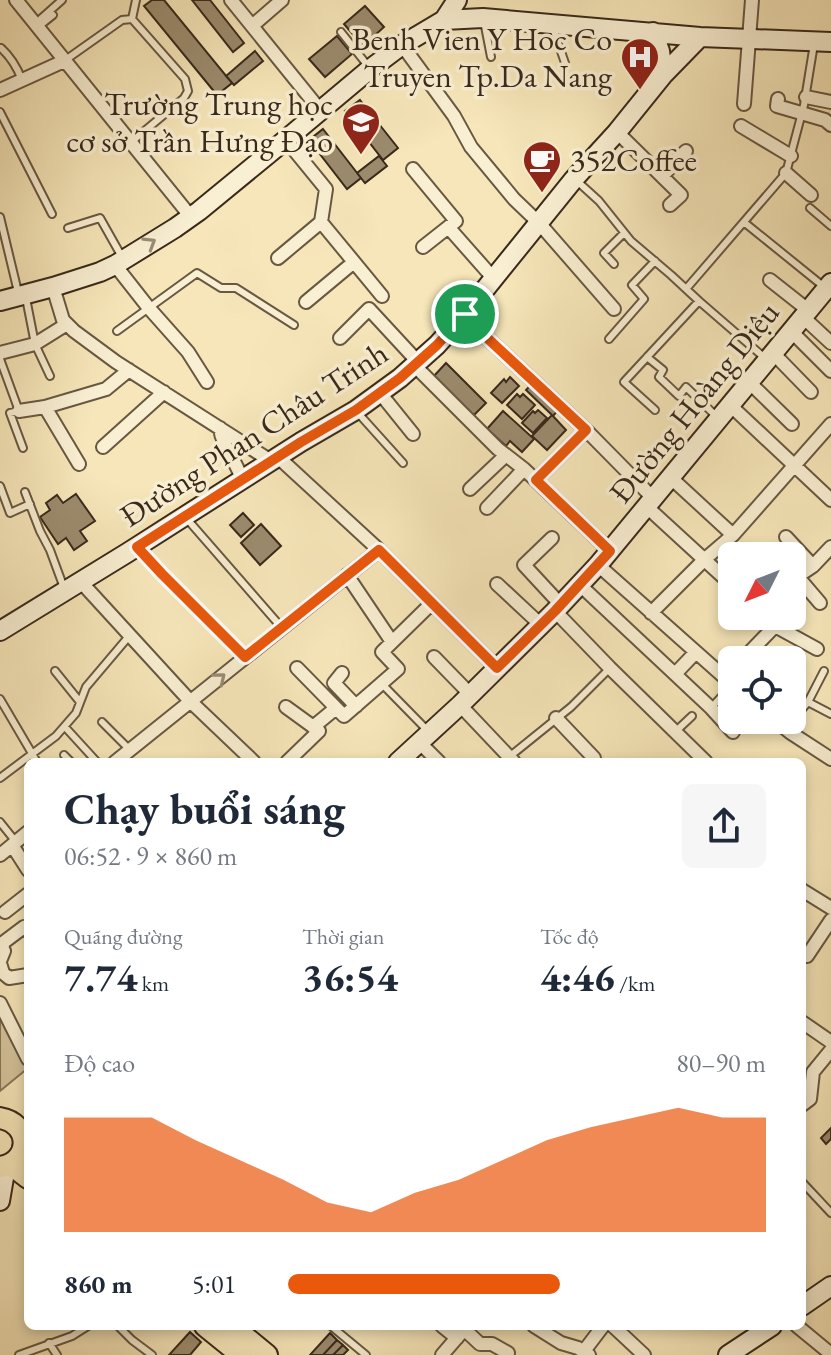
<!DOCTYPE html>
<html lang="vi">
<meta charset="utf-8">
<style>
:root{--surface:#fff;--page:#f6f6f7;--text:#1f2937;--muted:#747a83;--accent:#ea580c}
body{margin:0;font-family:"EB Garamond",serif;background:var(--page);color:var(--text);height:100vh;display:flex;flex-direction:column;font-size:30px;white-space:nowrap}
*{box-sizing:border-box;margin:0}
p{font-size:26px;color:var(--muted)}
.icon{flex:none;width:44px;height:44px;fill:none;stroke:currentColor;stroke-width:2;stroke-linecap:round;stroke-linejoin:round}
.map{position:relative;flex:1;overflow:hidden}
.sheet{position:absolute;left:24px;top:758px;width:782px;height:572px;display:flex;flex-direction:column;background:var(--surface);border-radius:12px;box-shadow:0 4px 12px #0003}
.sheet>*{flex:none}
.needle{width:52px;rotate:228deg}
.fabs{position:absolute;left:718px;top:542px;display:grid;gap:16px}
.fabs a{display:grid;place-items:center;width:88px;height:88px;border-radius:12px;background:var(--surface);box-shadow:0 4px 12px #0003;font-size:40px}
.pin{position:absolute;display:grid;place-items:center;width:68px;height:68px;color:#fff;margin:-34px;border:4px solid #fff;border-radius:50%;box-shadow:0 2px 8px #0007}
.round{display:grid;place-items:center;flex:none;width:84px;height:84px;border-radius:12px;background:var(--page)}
.overview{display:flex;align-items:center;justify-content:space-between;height:136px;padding:0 40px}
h1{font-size:44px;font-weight:700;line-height:60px}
.metrics{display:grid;grid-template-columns:repeat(3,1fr);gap:12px;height:136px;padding:8px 40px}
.metrics div{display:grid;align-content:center}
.metrics b{font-size:40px;font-weight:700}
.metrics small{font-size:22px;font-weight:400}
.metrics p{font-size:22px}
.chart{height:224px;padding:16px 40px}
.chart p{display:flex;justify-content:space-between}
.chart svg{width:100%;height:144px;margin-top:8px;fill:var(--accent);opacity:.7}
ul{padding:0 40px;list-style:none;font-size:26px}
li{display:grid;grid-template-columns:128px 96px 1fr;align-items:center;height:60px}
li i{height:20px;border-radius:10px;background:var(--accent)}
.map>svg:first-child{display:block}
.green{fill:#d6c69e;stroke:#88785c;stroke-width:2}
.building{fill:#9b8b6d;stroke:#39291b;stroke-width:2}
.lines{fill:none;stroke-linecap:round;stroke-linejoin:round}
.lane-casing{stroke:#685842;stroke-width:10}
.street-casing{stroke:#685842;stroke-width:16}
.secondary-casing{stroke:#39291b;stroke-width:22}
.primary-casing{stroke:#39291b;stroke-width:24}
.lane{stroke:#f9efd2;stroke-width:6}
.street{stroke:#f9efd2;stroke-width:12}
.secondary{stroke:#f9efd2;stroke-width:18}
.primary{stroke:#f6e6b9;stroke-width:20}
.oneway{stroke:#998c76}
.route-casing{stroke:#fff;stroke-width:16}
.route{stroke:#ea580c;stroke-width:10}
.labels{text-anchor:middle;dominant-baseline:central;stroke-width:7;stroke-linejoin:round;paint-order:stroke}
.poi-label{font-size:32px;fill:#39291b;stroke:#f9efd2;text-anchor:end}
.street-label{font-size:32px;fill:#39291b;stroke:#f9efd2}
</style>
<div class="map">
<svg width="831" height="1355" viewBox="0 0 831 1355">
<rect width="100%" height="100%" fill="#f6e6b9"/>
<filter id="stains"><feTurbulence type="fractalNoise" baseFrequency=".0025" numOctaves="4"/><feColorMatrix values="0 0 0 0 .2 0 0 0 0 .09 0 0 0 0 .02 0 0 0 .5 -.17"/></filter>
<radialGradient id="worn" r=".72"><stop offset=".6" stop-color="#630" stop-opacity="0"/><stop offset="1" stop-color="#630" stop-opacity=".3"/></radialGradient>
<path class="green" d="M0 1011 28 1068 0 1091Z"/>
<path class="building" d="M152 0H164L232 83 217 95 144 6Z
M192 0H210L244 43 233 52Z
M365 6 384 27 363 46 344 24Z
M337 36 352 54 325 77 309 59Z
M255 51 263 61 234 85 226 76Z
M360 100 398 148 383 160 345 111Z
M323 129 361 178 347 189 309 140Z
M379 156 387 166 365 183 357 173Z
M446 363 486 403 473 416 433 377Z
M510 377 519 386 502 403 491 393 504 379 506 382Z
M532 384 559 409 553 416 526 390Z
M517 394 520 397 523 394 535 405 522 419 507 405Z
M538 410 547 418 533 433 522 423 533 411 535 413Z
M503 411 534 439 522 452 510 441 506 446 487 429Z
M552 415 566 430 547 450 532 436Z
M76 494 95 521 80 531 87 541 74 550 66 538 58 544 40 517 50 510 46 503 57 495 63 503Z
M243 513 254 525 241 537 230 525Z
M261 524 281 546 260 565 241 543Z
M831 1128V1139L826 1144 821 1138Z
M190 1332 201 1342 190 1355H169Z
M330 1333 337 1340 323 1355H310Z
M337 1340 343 1345 333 1355H323Z
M343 1345 348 1350 343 1355H333Z"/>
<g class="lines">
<g class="lane-casing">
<path id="lane" d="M132 19 136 0
M484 21 491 57
M35 24 62 0
M38 27 53 15
M553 28 565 63
M341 32 368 66
M1 48C11 57 17 67 22 80
M64 61 122 20 132 19
M0 112 52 214
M130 143 184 98 188 91 185 79 132 19
M577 181 599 201 631 241 671 275 699 301 766 359
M810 208 831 226
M0 217 18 292
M745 223 823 286
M68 228 100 218 122 257
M614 264 604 253 624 233
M686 289 786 173 804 105 814 44
M26 298 35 344 50 376
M117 331 197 273 221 288H236L294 325
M609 339 644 299 632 285 655 261
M647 357 663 370 659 377 679 396 686 387 716 416
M0 359 19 411 10 413 23 448
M655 410 624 382 699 301
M358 413 403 463
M0 486 10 513 30 504
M25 492 40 531 50 550 64 588
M187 519 282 628
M139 550 162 574 245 657
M55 671 80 702
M824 671 808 702 831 714
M382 684 427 730
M0 699 37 762
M711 708 732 685
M792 711 797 715 808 702
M102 722 130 750
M65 727 97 762
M675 732 692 716
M64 755 71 762
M509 757 571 707 610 668
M0 778 56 736 76 713 86 687 130 635
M0 822 16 842
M802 1182 831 1213
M118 1326 132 1340 152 1355
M331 1326 366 1355
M49 1343 57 1355
M19 1355 72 1336 88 1326"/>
</g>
<g class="street-casing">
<path id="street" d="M16 0 191 217
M231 0 320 110
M252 26 282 0
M402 45 454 116 471 147 514 199 539 223 614 309
M0 90 64 61
M806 97 831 102
M778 99 777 106 825 120 831 125
M744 104 752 0
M741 126 791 156
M617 132 681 195 670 205
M286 140 326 189 321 222 382 296
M413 169 456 221 423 247
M786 173 811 195
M662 176 686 151
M449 228 494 279
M278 258 321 222
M115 265 148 307 188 352 207 382
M770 280 808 310
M53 287 63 320 74 331 116 362 271 461
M306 302 354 262
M465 314 484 335 586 430 654 499
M803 317 831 343
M791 331 831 371
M340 338 369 309 418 362
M0 353 35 344 67 324
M773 353 811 392
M414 365 498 449 524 469 610 551
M749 382 792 424
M380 393 413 434
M730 405 831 500
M45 407 79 464
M19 411 45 407 106 389 129 370
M220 428C222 447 237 461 242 480
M103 447 164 392
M278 457 379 550 497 668
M670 477 733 535
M536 480 586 430
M470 489 506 455
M647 507 732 585
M487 508 524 469
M786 537 813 566 792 580
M552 538 524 565 561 605
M598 565 732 684
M813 566 831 547
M347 575 392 642
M797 576 820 603
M81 582 190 701 254 762
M497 584 541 625
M580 585 711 708 733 732
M555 611 610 668 706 762
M651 613 705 559 733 535 831 424
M765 616 775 626 817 649
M434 657 470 694
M742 660 775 626
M297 668 344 716 398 669 382 652 432 603
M342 673 334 683 356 706
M675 674 696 652
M460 705 514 762
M286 707 319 731 287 762
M556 718 594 758
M775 720 791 733 831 759
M313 727 336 708
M419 742 439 762
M115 762 379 550
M12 845 28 870
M0 855 28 832
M802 890 831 908
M5 912 28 894
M807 956 831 920
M0 961 4 951 2 948 4 942 24 927 28 931
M0 963 3 973 9 978 28 975
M0 1003 28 1059
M802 1022 831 1042
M802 1105 810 1099 813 1072 831 1050
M442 1326 457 1338
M534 1326 561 1343 578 1348 589 1355
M613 1326 644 1355
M797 1326 831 1354
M464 1329 480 1344H492L508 1353
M584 1351 603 1326
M442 1355 467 1326"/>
</g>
<g class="secondary-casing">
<path id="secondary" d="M444 20 457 0
M653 32 660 51 663 75
M0 301 53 287 100 272 115 265 175 228 199 211 283 142 370 69 402 45 444 20 483 18 700 37 831 42
M0 631 127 553 301 442 356 410 400 378 437 345 465 314 574 179 617 132 663 75 700 37
M398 762 460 705 555 611 598 565 831 283
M0 1201 6 1166
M802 1306 831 1286
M728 1355 772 1326"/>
</g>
<g class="primary-casing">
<path id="primary" d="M0 1118C31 1123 32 1162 0 1167
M10 1164 28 1178
M205 1326 241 1355
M232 1326 267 1355"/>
</g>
<use href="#lane" class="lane"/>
<use href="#street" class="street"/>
<use href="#secondary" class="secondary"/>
<use href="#primary" class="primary"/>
</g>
<defs><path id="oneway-chevron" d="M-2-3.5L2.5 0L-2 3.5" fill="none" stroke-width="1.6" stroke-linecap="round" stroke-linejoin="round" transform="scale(2)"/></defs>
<g class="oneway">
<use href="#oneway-chevron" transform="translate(150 243) rotate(-32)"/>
<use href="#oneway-chevron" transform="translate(220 678) rotate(-39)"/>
</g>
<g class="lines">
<g class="route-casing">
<path id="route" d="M465 314 484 335 586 430 536 480 610 551 555 611 497 668 379 550 245 657 162 574 137 547 301 442 356 410 400 378 437 345Z"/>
</g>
<use href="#route" class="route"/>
</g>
<defs>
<g id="hospital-pin" transform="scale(2)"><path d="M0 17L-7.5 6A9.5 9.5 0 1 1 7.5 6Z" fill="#8f2418" stroke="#f9efd2"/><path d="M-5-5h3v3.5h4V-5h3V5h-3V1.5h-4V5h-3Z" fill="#fff"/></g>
<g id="school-pin" transform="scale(2)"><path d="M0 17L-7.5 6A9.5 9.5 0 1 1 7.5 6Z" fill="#8f2418" stroke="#f9efd2"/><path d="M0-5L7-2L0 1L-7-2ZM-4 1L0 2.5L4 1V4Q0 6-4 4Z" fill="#fff"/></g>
<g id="cafe-pin" transform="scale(2)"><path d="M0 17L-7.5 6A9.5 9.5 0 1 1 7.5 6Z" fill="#8f2418" stroke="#f9efd2"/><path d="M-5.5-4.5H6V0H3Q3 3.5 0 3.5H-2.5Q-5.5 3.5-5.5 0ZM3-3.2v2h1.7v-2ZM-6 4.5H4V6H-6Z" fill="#fff"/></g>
</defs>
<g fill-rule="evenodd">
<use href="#hospital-pin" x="640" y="57"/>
<use href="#school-pin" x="361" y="122"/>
<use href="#cafe-pin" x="542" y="160"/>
</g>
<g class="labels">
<g class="poi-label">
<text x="612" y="39">Benh Vien Y Hoc Co<tspan x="612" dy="37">Truyen Tp.Da Nang</tspan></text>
<text x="333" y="104">Trường Trung học<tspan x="333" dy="37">cơ sở Trần Hưng Đạo</tspan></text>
<text x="570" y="160" text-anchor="start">352Coffee</text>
</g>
<g class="street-label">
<text transform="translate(694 402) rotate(-51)">Đường Hoàng Diệu</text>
<text transform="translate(254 434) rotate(-33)">Đường Phan Châu Trinh</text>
</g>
</g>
<rect width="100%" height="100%" filter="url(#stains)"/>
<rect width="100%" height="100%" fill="url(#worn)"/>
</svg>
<div class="fabs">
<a><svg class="needle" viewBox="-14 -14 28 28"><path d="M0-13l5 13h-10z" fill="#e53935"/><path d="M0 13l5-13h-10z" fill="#747a83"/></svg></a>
<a><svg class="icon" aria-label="locate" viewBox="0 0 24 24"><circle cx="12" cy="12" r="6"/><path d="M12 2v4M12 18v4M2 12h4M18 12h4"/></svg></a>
</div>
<div class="pin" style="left:465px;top:314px;background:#1e9e55"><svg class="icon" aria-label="arrive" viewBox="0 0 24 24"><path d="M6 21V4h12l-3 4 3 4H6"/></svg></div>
<section class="sheet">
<div class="overview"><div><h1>Chạy buổi sáng</h1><p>06:52 · 9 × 860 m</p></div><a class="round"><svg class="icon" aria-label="share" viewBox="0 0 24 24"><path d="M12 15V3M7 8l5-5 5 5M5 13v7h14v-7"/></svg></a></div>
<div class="metrics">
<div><p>Quãng đường</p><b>7.74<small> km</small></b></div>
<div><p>Thời gian</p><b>36:54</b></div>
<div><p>Tốc độ</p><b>4:46<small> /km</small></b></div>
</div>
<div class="chart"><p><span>Độ cao</span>80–90 m</p>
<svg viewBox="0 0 160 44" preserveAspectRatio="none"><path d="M0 44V9L10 9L20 9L30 16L40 22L50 28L60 35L70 38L80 32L90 28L100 22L110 16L120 12L130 9L140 6L150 9L160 9V44z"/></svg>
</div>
<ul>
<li><b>860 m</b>5:01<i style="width:57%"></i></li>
</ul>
</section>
</div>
